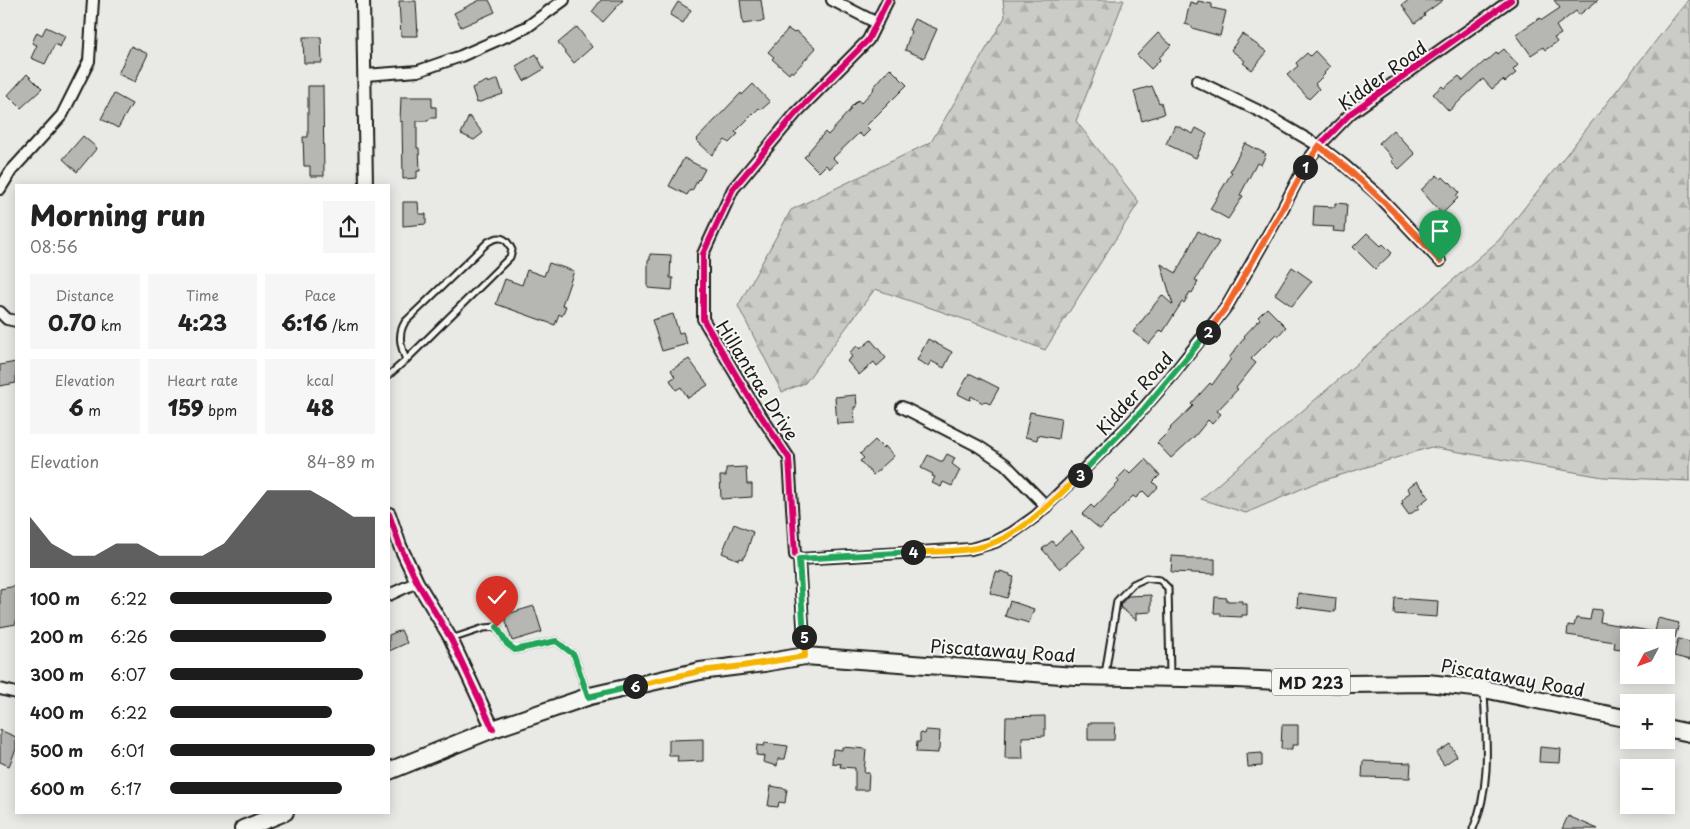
<!DOCTYPE html>
<meta charset="utf-8">
<style>
:root{--surface:#fff;--page:#f6f6f6;--text:#222;--muted:#767676;--accent:#1c1c1c}
body{margin:0;font-family:"Playpen Sans",sans-serif;background:var(--page);color:var(--text);height:100vh;display:flex;flex-direction:column;font-size:19px;white-space:nowrap}
*{box-sizing:border-box;margin:0}
p{font-size:16px;color:var(--muted)}
.icon{flex:none;width:28px;height:28px;fill:none;stroke:currentColor;stroke-width:2;stroke-linecap:round;stroke-linejoin:round}
.map{position:relative;flex:1;overflow:hidden}
.details{position:absolute;left:15px;top:184px;width:375px;height:630px;display:flex;flex-direction:column;background:var(--surface);border-radius:0px;box-shadow:0 2px 12px #0003}
.details>*{flex:none}
.needle{width:32px;rotate:229deg}
.buttons{position:absolute;left:1620px;top:629px;display:grid;gap:10px}
.buttons a{display:grid;place-items:center;width:55px;height:55px;border-radius:0px;background:var(--surface);box-shadow:0 2px 12px #0003;font-size:25px}
.pin{position:absolute;display:grid;place-items:center;width:42px;height:42px;color:#fff;margin:-51px -21px;border-radius:50% 50% 50% 0;rotate:-45deg;box-shadow:0 0 5px #0007}
.pin .icon{rotate:45deg}
.km{position:absolute;width:25px;height:25px;margin:-12px;border-radius:50%;background:#222;color:#fff;font-size:14px;line-height:25px;text-align:center}
.round{display:grid;place-items:center;flex:none;width:52px;height:52px;border-radius:0px;background:var(--page)}
.headline{display:flex;align-items:center;justify-content:space-between;height:85px;padding:0 15px}
h1{font-size:28px;font-weight:800;line-height:38px}
.figures{display:grid;grid-template-columns:repeat(3,1fr);gap:8px;height:85px;padding:5px 15px}
.figures div{display:grid;align-content:center;border-radius:0px;background:var(--page);text-align:center}
.figures b{font-size:21px;font-weight:800}
.figures small{font-size:14px;font-weight:400}
.figures p{font-size:14px}
.chart{height:140px;padding:10px 15px}
.chart p{display:flex;justify-content:space-between}
.chart svg{width:100%;height:90px;margin-top:5px;fill:var(--accent);opacity:.7}
ul{padding:0 15px;list-style:none;font-size:16px}
li{display:grid;grid-template-columns:80px 60px 1fr;align-items:center;height:38px}
li i{height:12px;border-radius:6px;background:var(--accent)}
.map>svg:first-child{display:block}
.forest{fill:url(#forest-firs);stroke:#747472}
.building{fill:#b6b6b3;stroke:#1c1c1c}
.lines{fill:none;stroke-linecap:round;stroke-linejoin:round}
.service-casing{stroke:#1c1c1c;stroke-width:9}
.minor-casing{stroke:#1c1c1c;stroke-width:14}
.tertiary-casing{stroke:#1c1c1c;stroke-width:16}
.primary-casing{stroke:#1c1c1c;stroke-width:20}
.service{stroke:#f6f6f2;stroke-width:5}
.minor{stroke:#f6f6f2;stroke-width:10}
.tertiary{stroke:#f6f6f2;stroke-width:12}
.primary{stroke:#f6f6f2;stroke-width:16}
.cycleway-casing{stroke:#f6f6f2;stroke-width:9}
.cycleway{stroke:#d6006c;stroke-width:6}
.split-1-casing{stroke:#fff;stroke-width:10}
.split-2-casing{stroke:#fff;stroke-width:10}
.split-3-casing{stroke:#fff;stroke-width:10}
.split-4-casing{stroke:#fff;stroke-width:10}
.split-5-casing{stroke:#fff;stroke-width:10}
.split-6-casing{stroke:#fff;stroke-width:10}
.split-7-casing{stroke:#fff;stroke-width:10}
.split-1{stroke:#f0652b;stroke-width:6}
.split-2{stroke:#f0652b;stroke-width:6}
.split-3{stroke:#22a559;stroke-width:6}
.split-4{stroke:#f5b400;stroke-width:6}
.split-5{stroke:#22a559;stroke-width:6}
.split-6{stroke:#f5b400;stroke-width:6}
.split-7{stroke:#22a559;stroke-width:6}
.labels{text-anchor:middle;dominant-baseline:central;stroke-width:4;stroke-linejoin:round;paint-order:stroke}
.shield{fill:#f6f6f2;stroke:#5d5d5c;stroke-width:1}
.shield-label{font-size:16px;font-weight:bold;fill:#1c1c1c}
.street-label{font-size:18px;fill:#1c1c1c;stroke:#f6f6f2}
</style>
<div class="map">
<svg width="1690" height="829" viewBox="0 0 1690 829">
<defs>
<pattern id="forest-firs" width="22" height="20" patternUnits="userSpaceOnUse" patternTransform="scale(1.25)"><rect width="22" height="20" fill="#cbcbc7"/><path d="M5 1l3.5 6h-7zM16 11l3.5 6h-7z" fill="#aeaeaa"/></pattern>
</defs>
<rect width="100%" height="100%" fill="#e9e9e5"/>
<filter id="ink" filterUnits="userSpaceOnUse"><feTurbulence type="fractalNoise" baseFrequency=".02" numOctaves="2"/><feDisplacementMap in="SourceGraphic" scale="10" xChannelSelector="R" yChannelSelector="G"/><feConvolveMatrix kernelMatrix="1 2 1 2 8 2 1 2 1" color-interpolation-filters="sRGB"/></filter>
<g filter="url(#ink)">
<path class="forest" d="M1003 0H1124L1076 121 1139 202 1045 350 981 325 875 289 805 383 782 392 738 306 791 210 931 142 1005 17Z
M1688 0H1690V481L1603 477 1431 447 1315 483 1246 513 1201 499 1499 240Z"/>
<path class="building" d="M480 0H489L495 12 461 27 454 13Z
M601 0H623L603 22 592 12Z
M740 0H761L764 21 743 24Z
M1409 0H1443L1424 14 1425 16 1415 23 1402 5Z
M1554 0H1598L1579 15 1576 11 1556 26 1561 34 1554 38 1557 42 1545 50 1543 47 1531 55 1516 34 1540 18 1542 20 1560 8Z
M399 1H416L418 36H401Z
M1198 1 1212 4V8L1226 11 1220 36 1192 28V26L1185 24 1190 2 1197 4Z
M678 2 691 10 683 23 670 15Z
M914 19 937 29 924 58 905 50 911 31 909 30Z
M46 27 65 36 60 47 55 44 45 64 31 58 37 45 32 43 37 32 42 35Z
M577 27 592 47 574 63 558 43Z
M788 29 794 33 796 31 816 48 793 73 791 71 789 74 772 59 774 57 768 52Z
M1158 33 1171 45 1159 58 1160 60 1151 69 1137 55Z
M1242 34 1267 52 1252 70 1243 63 1245 61 1231 50Z
M303 37H321L322 63H304Z
M131 46 148 54 135 82 118 74Z
M1504 49 1518 65 1513 70 1516 73 1505 82 1503 80 1492 89 1483 79 1449 111 1433 94 1442 86 1444 88 1459 76 1463 81 1485 61 1486 62 1497 52 1498 54Z
M1315 51 1330 67 1324 73 1325 74 1315 84 1319 89 1309 99 1287 75 1298 66 1296 63 1307 53 1310 56Z
M536 54 544 69 524 81 516 66Z
M890 68 907 85 866 126 870 130 863 137 859 133 833 158 837 162 829 169 826 165 819 172 804 157 809 153 808 152 825 132 828 135 842 120H841L851 109 850 108 858 100 861 103 874 89 873 88Z
M27 74 42 89 21 108 8 95Z
M498 79 503 94 477 103 472 88 487 81 488 83Z
M753 84 770 102 761 110 759 108 735 132 738 134 729 143 725 140 712 155 696 140 741 93 742 95Z
M308 86H323L324 176H310V166H304L303 137H308Z
M1152 86 1159 103 1161 102 1164 114 1142 121 1134 91Z
M114 94 132 104 118 128 101 119Z
M401 97H432V107H436V118H430L428 121H417V148H419L420 171H417V178L403 179 402 121 400 122Z
M469 116 483 133 474 140 461 134Z
M1175 125 1193 134 1196 128 1207 134 1196 158 1166 144Z
M1393 130 1415 154 1399 169 1391 161 1393 159 1379 143Z
M83 136 97 148 77 172 63 159Z
M1245 143 1266 154 1261 165 1257 163 1240 195 1243 196 1228 219 1210 209 1232 172 1230 171Z
M684 158 705 169 699 180 698 179 692 191 690 190 687 195 669 186Z
M1437 175 1441 179 1443 177 1449 183 1450 182 1459 192 1456 196 1458 198 1442 214 1421 190Z
M403 202H418L419 214H426V224L403 226Z
M1335 203 1347 204 1345 232 1333 231 1334 227 1313 226 1314 206 1335 207Z
M1198 231 1219 242 1195 280 1198 282 1192 293 1190 292 1184 303 1182 302 1163 332 1161 330 1149 344 1133 332 1162 295 1173 305 1161 264 1176 273Z
M1367 233 1381 246 1383 244 1392 253 1375 269 1353 247Z
M650 254 671 255 670 278H673L672 290 648 288V260H650Z
M549 263 574 271 562 305 566 306 562 316 559 314 555 325 496 304 505 279 522 285 527 270 544 276Z
M1292 267 1312 281 1292 306 1275 294Z
M1267 308 1286 327 1278 336 1276 334 1251 359 1256 363 1236 388 1238 389 1217 411 1221 414 1212 424 1208 420 1195 436 1171 458 1157 443 1171 429 1170 428 1193 406 1191 404 1210 383 1212 385 1231 359 1229 358 1245 337 1244 336 1260 319 1258 317Z
M673 314 679 333 683 332 687 344 662 351 652 320Z
M928 339 952 352 944 368 931 361 928 366 917 360Z
M871 340 886 358 877 366 874 362 859 375 847 361 852 357 849 353 857 346 860 349Z
M689 359 708 385 688 398 681 387 676 390 670 380 675 377 671 370Z
M16 362V383L0 386V365Z
M969 374H971L999 388 990 404 984 401 983 403 971 396 970 400 958 394Z
M856 395 857 407H854L855 423 837 424 835 397Z
M1030 412 1061 418 1058 439 1038 435 1037 440 1025 437Z
M875 440 883 448 885 446 894 456 873 475 860 461 864 458 860 454Z
M947 454 955 458 952 464 960 470 952 486 943 482 941 487 932 483 935 477 932 476 933 474 921 468 928 455 940 461H943Z
M1145 459 1160 475 1153 482 1158 487 1149 497 1143 491 1136 498 1133 496 1100 529 1082 514 1091 505 1094 508 1119 482 1117 479 1126 470 1130 474Z
M746 467 747 484H752V497L721 499 720 476H726V468Z
M1417 481 1429 497 1418 506 1419 508 1409 515 1401 504 1403 503 1402 501 1410 492 1407 488Z
M734 524 753 532 747 551 743 559 740 558 739 560 722 553Z
M1071 531 1085 547 1060 569 1042 549 1052 541 1055 545Z
M1172 556 1187 557V559H1215V574L1171 572Z
M1000 571 1010 574V576L1014 577 1007 598 990 593 996 572 1000 573Z
M16 586V624L0 627V589Z
M1298 593 1336 598 1335 612 1297 607Z
M1151 595V612L1136 613V620L1120 607 1121 604 1128 596Z
M1215 597 1227 598V601H1242V604H1247V615H1242V617L1221 616V613H1214Z
M1395 598 1438 601 1437 617 1394 614Z
M1010 601 1034 609 1029 623 1005 616Z
M534 606 542 632 512 641 504 615Z
M1592 609 1602 610 1600 622 1655 632 1658 618 1679 623 1675 638H1629V650L1614 648 1615 642 1567 635 1568 625 1574 626 1576 618 1590 620Z
M401 630 407 643 389 651V635Z
M1678 639 1690 642V660L1674 656Z
M1045 716V736L1022 737 1023 759H1005L1006 717Z
M1088 723H1115L1114 740H1088Z
M1282 725H1298V745H1292V749H1281Z
M0 730 16 737V749L9 766 0 762Z
M926 730 940 731 939 750H938V753L916 752 917 742H920V733L925 734Z
M703 739V761L677 762 678 756H669V740Z
M765 743 788 746 785 759H778L777 766 763 762 764 756 756 755 757 745 764 746Z
M1450 744 1457 756 1444 765 1436 753Z
M842 747 866 749 864 773H869L868 790H855V768L840 767 841 764 832 763 833 749 842 750Z
M1540 747 1561 749 1560 763 1539 762Z
M1262 753V766L1248 767 1247 754Z
M1363 761 1411 763 1410 778 1362 777Z
M771 786 787 789 785 803 779 802 778 807 768 806Z
M1568 816 1598 829H1562Z"/>
<g class="lines">
<g class="service-casing">
<path id="service" d="M389 375 406 360 510 257 512 250C506 237 500 235 488 242L405 322C397 335 401 347 406 360
M451 639 484 628 497 627 507 644 515 650 556 641 574 655 587 694
M1105 674 1117 601 1133 584 1146 578 1160 580 1168 588 1170 674
M1473 829C1492 785 1486 738 1484 692"/>
</g>
<g class="minor-casing">
<path id="minor" d="M832 0 877 23
M365 75 418 71 461 56 527 27 564 0
M1197 81 1261 112 1319 146 1344 165 1377 194 1440 261
M0 189 11 171 62 115 89 61 93 0
M0 312 7 319 16 321
M902 407 978 446 1005 464 1047 507
M799 559 971 549 995 542 1012 533 1036 516 1128 426 1171 377 1227 306 1282 210 1308 160 1319 146 1351 113 1511 0
M389 595 417 582
M805 656 799 559 795 555 789 458 753 404 703 319V254L733 189 796 113 868 40 888 0
M0 689 16 693"/>
</g>
<g class="tertiary-casing">
<path id="tertiary" d="M363 0 366 185
M389 514 400 546 417 582 451 639 493 729"/>
</g>
<g class="primary-casing">
<path id="primary" d="M1666 728 1690 733
M389 771 493 729 590 696 700 671 764 663 805 656 1075 676 1236 679 1348 684 1427 683 1484 689 1629 719
M243 829 285 812"/>
</g>
<use href="#service" class="service"/>
<use href="#minor" class="minor"/>
<use href="#tertiary" class="tertiary"/>
<use href="#primary" class="primary"/>
<g class="cycleway-casing">
<path id="cycleway" d="M389 514 400 546 417 582 451 639 493 729
M799 559 971 549 995 542 1012 533 1036 516 1128 426 1171 377 1227 306 1282 210 1308 160 1319 146 1351 113 1511 0
M805 656 799 559 795 555 789 458 753 404 703 319V254L733 189 796 113 868 40 888 0"/>
</g>
<use href="#cycleway" class="cycleway"/>
</g>
</g>
<g class="lines" filter="url(#ink)">
<g class="split-1-casing">
<path id="split-1" d="M1305 167 1319 146C1364 180 1402 219 1440 261"/>
</g>
<g class="split-2-casing">
<path id="split-2" d="M1208 332 1227 306 1282 210 1305 167"/>
</g>
<g class="split-3-casing">
<path id="split-3" d="M1080 475 1144 409 1208 332"/>
</g>
<g class="split-4-casing">
<path id="split-4" d="M913 552C932 552 951 552 970 549 1015 543 1049 505 1080 475"/>
</g>
<g class="split-5-casing">
<path id="split-5" d="M804 637 799 559 913 552"/>
</g>
<g class="split-6-casing">
<path id="split-6" d="M635 686 700 671 743 666 805 656 804 637"/>
</g>
<g class="split-7-casing">
<path id="split-7" d="M497 627 507 644 515 650 556 641 574 655 588 697 635 686"/>
</g>
<use href="#split-1" class="split-1"/>
<use href="#split-2" class="split-2"/>
<use href="#split-3" class="split-3"/>
<use href="#split-4" class="split-4"/>
<use href="#split-5" class="split-5"/>
<use href="#split-6" class="split-6"/>
<use href="#split-7" class="split-7"/>
</g>
<g class="labels">
<rect class="shield" x="1272" y="668.5" width="78" height="27" rx="4"/>
<g class="shield-label">
<text x="1311" y="682">MD 223</text>
</g>
<g class="street-label">
<text transform="translate(1382 75) rotate(-36)">Kidder Road</text>
<text transform="translate(758 380) rotate(58)">Hillantrae Drive</text>
<text transform="translate(1134 393) rotate(-48)">Kidder Road</text>
<text transform="translate(1003 650) rotate(4)">Piscataway Road</text>
<text transform="translate(1513 677) rotate(10)">Piscataway Road</text>
</g>
</g>
</svg>
<div class="buttons">
<a><svg class="needle" viewBox="-14 -14 28 28"><path d="M0-13l5 13h-10z" fill="#e53935"/><path d="M0 13l5-13h-10z" fill="#767676"/></svg></a>
<a>+</a>
<a>−</a>
</div>
<div class="pin" style="left:1440px;top:261px;background:#1e9e55"><svg class="icon" aria-label="arrive" viewBox="0 0 24 24"><path d="M6 21V4h12l-3 4 3 4H6"/></svg></div>
<div class="pin" style="left:497px;top:627px;background:#d93025"><svg class="icon" aria-label="check" viewBox="0 0 24 24"><path d="M5 12l5 5 9-10"/></svg></div>
<b class="km" style="left:1305px;top:167px">1</b>
<b class="km" style="left:1208px;top:332px">2</b>
<b class="km" style="left:1080px;top:475px">3</b>
<b class="km" style="left:913px;top:552px">4</b>
<b class="km" style="left:804px;top:637px">5</b>
<b class="km" style="left:635px;top:686px">6</b>
<section class="details">
<div class="headline"><div><h1>Morning run</h1><p>08:56</p></div><a class="round"><svg class="icon" aria-label="share" viewBox="0 0 24 24"><path d="M12 15V3M7 8l5-5 5 5M5 13v7h14v-7"/></svg></a></div>
<div class="figures">
<div><p>Distance</p><b>0.70<small> km</small></b></div>
<div><p>Time</p><b>4:23</b></div>
<div><p>Pace</p><b>6:16<small> /km</small></b></div>
</div>
<div class="figures">
<div><p>Elevation</p><b>6<small> m</small></b></div>
<div><p>Heart rate</p><b>159<small> bpm</small></b></div>
<div><p>kcal</p><b>48</b></div>
</div>
<div class="chart"><p><span>Elevation</span>84–89 m</p>
<svg viewBox="0 0 160 44" preserveAspectRatio="none"><path d="M0 44V19L10 32L20 38L30 38L40 32L50 32L60 38L70 38L80 38L90 32L100 19L110 6L120 6L130 6L140 12L150 19L160 19V44z"/></svg>
</div>
<ul>
<li><b>100 m</b>6:22<i style="width:79%"></i></li>
<li><b>200 m</b>6:26<i style="width:76%"></i></li>
<li><b>300 m</b>6:07<i style="width:94%"></i></li>
<li><b>400 m</b>6:22<i style="width:79%"></i></li>
<li><b>500 m</b>6:01<i style="width:100%"></i></li>
<li><b>600 m</b>6:17<i style="width:84%"></i></li>
</ul>
</section>
</div>
